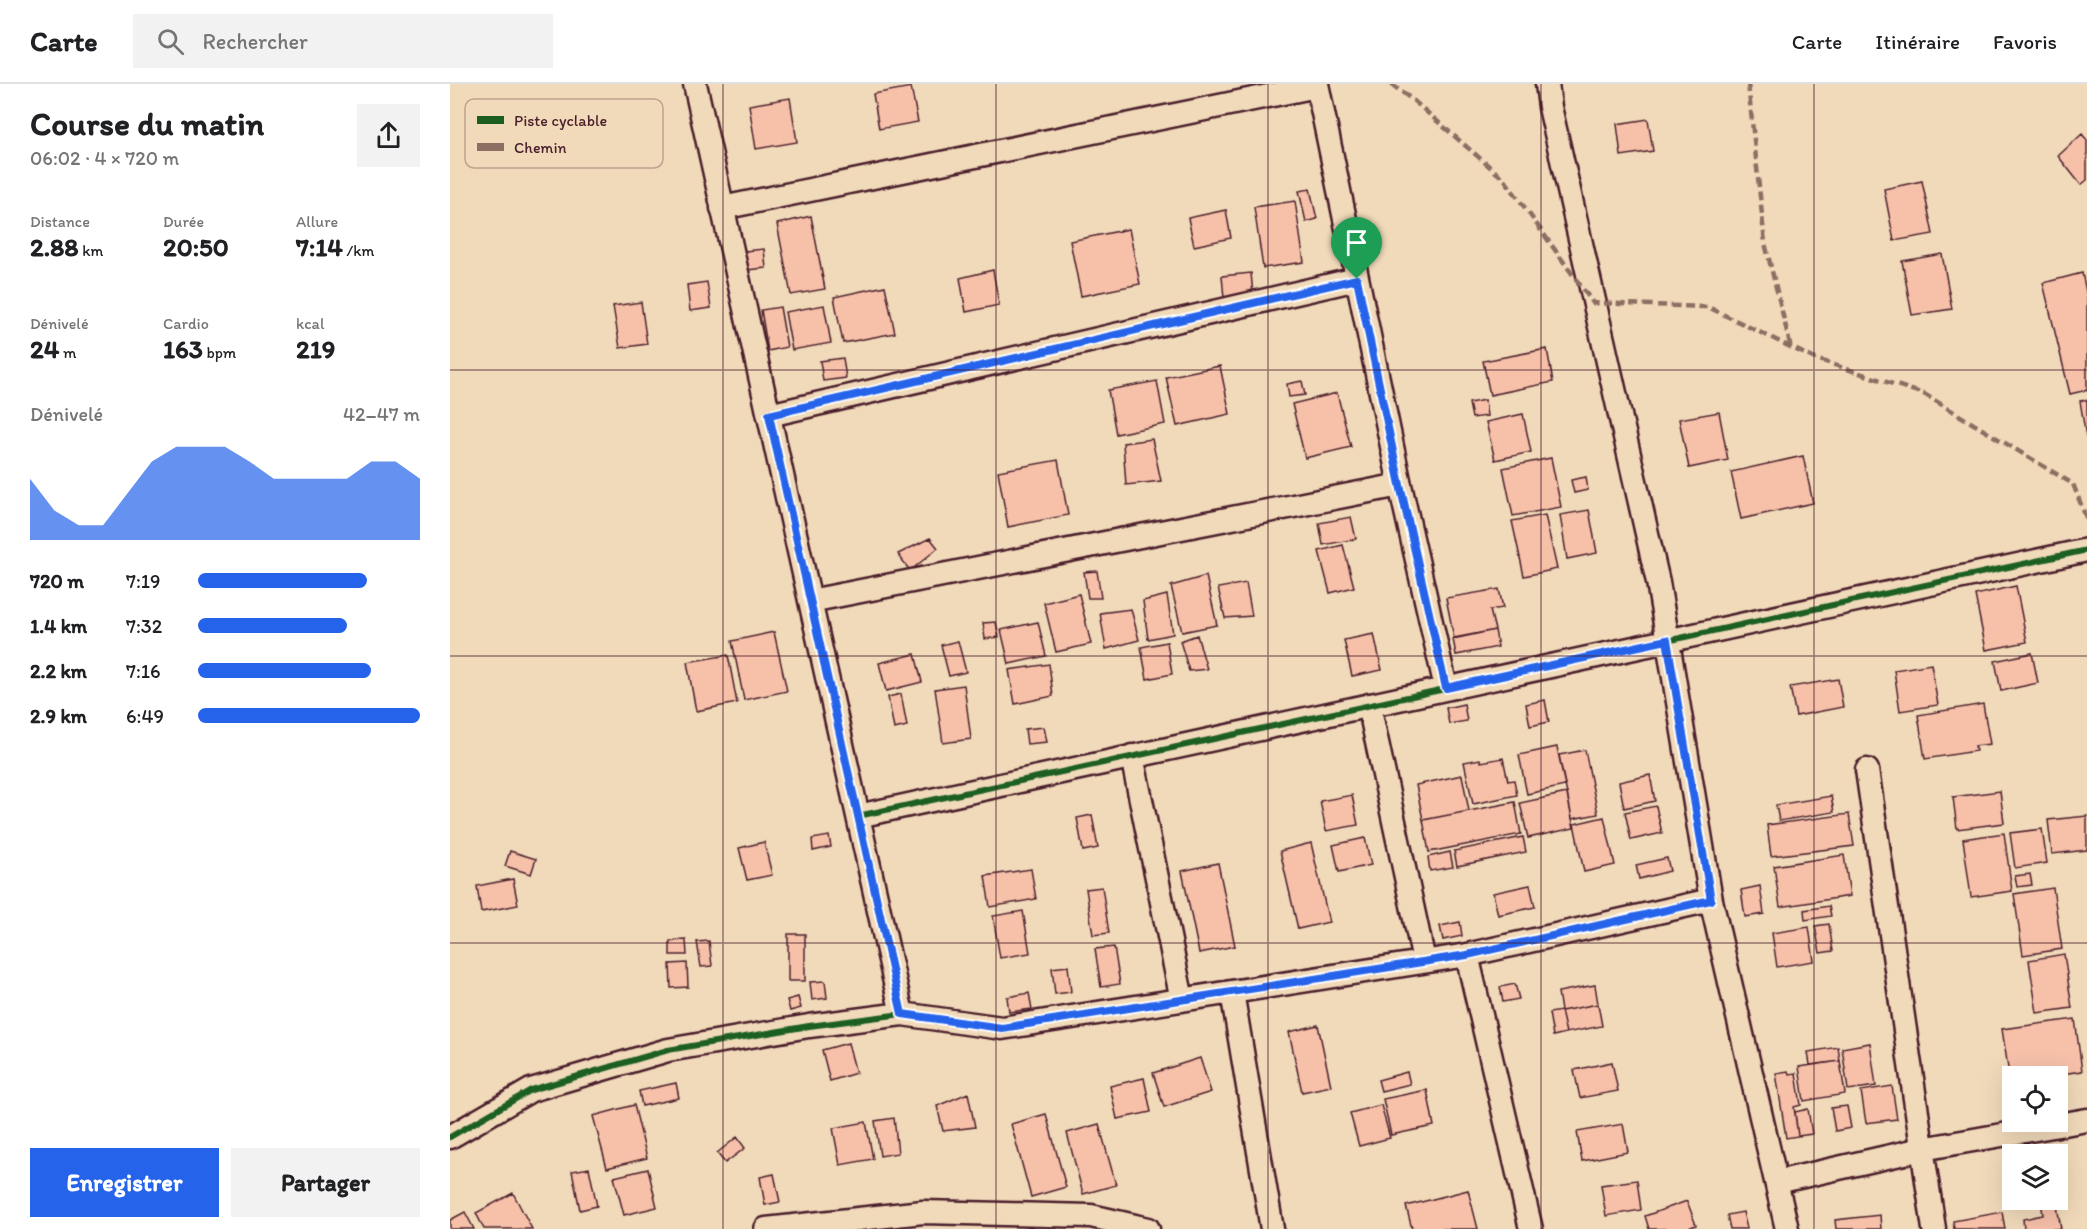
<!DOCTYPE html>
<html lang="fr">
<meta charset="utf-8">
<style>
:root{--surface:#fff;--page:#f2f2f2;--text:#202124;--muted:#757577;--line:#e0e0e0;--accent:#2563eb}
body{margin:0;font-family:Itim,sans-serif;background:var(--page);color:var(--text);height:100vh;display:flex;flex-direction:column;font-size:22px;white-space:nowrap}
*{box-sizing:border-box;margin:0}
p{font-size:20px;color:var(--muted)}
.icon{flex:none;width:33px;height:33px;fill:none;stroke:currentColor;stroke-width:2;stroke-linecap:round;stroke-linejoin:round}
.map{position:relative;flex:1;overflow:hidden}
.panel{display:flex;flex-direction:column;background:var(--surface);width:450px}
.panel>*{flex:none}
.buttons{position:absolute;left:1552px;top:982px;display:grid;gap:12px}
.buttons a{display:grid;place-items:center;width:66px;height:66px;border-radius:0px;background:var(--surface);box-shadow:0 6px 24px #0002;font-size:30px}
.pin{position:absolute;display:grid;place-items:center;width:51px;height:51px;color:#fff;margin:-62px -26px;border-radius:50% 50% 50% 0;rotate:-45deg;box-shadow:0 0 6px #0007}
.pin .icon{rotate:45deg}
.round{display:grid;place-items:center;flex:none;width:63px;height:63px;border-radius:0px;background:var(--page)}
.overview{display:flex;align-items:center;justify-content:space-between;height:102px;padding:0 30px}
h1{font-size:33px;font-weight:700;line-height:45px}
.figures{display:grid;grid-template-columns:repeat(3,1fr);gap:9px;height:102px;padding:6px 30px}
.figures div{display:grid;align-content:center}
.figures b{font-size:26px;font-weight:700}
.figures small{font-size:16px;font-weight:400}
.figures p{font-size:16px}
.chart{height:168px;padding:12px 30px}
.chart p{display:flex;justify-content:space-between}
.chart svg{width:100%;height:108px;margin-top:6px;fill:var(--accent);opacity:.7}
.primary-button{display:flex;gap:12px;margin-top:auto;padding:12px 30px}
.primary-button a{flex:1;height:69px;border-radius:0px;background:var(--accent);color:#fff;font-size:24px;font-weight:700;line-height:69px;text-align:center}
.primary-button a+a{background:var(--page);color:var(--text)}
ul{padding:0 30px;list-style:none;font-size:20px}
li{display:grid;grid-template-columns:96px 72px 1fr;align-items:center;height:45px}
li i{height:15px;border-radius:8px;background:var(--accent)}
header{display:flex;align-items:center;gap:36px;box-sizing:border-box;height:84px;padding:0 30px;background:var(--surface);border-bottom:2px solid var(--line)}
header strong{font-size:28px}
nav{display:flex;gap:33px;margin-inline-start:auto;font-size:21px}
.search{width:420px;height:54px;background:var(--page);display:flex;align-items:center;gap:15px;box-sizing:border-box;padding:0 21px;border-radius:0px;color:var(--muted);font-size:22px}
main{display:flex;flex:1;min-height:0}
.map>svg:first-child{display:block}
.building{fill:#f6c0a9;stroke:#4a1f2b;stroke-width:1.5}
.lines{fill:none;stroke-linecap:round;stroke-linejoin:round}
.street-casing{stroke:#4a1f2b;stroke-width:27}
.street{stroke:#f1daba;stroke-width:22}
.quiet{stroke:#8d6e63;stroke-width:4.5;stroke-dasharray:9 4.5;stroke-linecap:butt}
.cycleway-casing{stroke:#f1daba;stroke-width:10}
.cycleway{stroke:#1b5e20;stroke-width:6}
.route-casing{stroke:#fff;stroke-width:12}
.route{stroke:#2563eb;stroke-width:8}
.grid{fill:none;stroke:#4a1f2b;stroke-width:1.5;stroke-opacity:0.55}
.key{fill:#f1daba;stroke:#bfa28f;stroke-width:1.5}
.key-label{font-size:16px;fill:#4a1f2b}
</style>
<header>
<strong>Carte</strong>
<div class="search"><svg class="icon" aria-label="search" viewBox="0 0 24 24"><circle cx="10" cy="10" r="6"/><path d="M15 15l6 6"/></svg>Rechercher</div>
<nav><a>Carte</a><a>Itinéraire</a><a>Favoris</a></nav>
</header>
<main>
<section class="panel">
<div class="overview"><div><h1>Course du matin</h1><p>06:02 · 4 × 720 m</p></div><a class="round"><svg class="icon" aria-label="share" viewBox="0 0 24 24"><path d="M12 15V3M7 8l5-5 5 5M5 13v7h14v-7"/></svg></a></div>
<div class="figures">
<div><p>Distance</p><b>2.88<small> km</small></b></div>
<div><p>Durée</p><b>20:50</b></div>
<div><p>Allure</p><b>7:14<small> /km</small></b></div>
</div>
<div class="figures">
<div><p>Dénivelé</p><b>24<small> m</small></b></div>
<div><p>Cardio</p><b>163<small> bpm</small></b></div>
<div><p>kcal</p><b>219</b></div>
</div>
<div class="chart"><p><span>Dénivelé</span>42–47 m</p>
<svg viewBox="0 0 160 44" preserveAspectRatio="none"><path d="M0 44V19L10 32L20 38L30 38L40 25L50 12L60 6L70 6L80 6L90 12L100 19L110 19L120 19L130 19L140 12L150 12L160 19V44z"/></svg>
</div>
<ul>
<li><b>720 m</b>7:19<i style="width:76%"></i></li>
<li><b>1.4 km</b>7:32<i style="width:67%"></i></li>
<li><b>2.2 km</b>7:16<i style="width:78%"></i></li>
<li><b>2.9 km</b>6:49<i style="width:100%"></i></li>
</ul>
<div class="primary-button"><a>Enregistrer</a><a>Partager</a></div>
</section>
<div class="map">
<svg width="1637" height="1145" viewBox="0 0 1637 1145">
<rect width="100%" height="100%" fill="#f1daba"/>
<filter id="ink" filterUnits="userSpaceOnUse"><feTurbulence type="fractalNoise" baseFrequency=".0167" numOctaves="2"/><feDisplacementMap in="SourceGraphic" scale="12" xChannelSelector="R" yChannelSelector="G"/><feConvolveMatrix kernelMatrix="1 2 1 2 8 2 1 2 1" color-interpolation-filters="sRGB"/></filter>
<g filter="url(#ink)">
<path class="building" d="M461 3 468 38 429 45 423 10Z
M340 14 347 58 306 65 299 21Z
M1198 35 1203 67 1171 72 1167 40Z
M1632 50 1637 56V96L1631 101 1608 72Z
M1472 97 1483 150 1444 157 1434 105Z
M860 105 867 135 856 138 849 107Z
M845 117 854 178 813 184 804 123Z
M776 126 781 154 744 162 738 134Z
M361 132 375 205 341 211 327 140Z
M679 145 690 200 631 212 620 157Z
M314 165 316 184 297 186 295 167Z
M1492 170 1502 225 1462 231 1452 177Z
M543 186 549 221 516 228 510 194Z
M801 189 803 210 774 214 772 192Z
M1632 189 1637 212V306L1620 310 1593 199Z
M257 198 261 224 240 227 237 201Z
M435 202 445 249 393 259 384 213Z
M191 218 197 260 170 264 163 222Z
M374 221 381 259 342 266 335 228Z
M330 223 337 263 318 267 311 226Z
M1097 265 1103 298 1040 311 1033 277Z
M393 274 396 294 373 297 370 277Z
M770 282 780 330 727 342 716 293Z
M707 297 715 340 666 350 658 306Z
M852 297 855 311 839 313 837 300Z
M887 309 901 363 855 374 842 320Z
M1035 316 1037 332 1022 334 1019 319Z
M1637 316V353H1636L1630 317Z
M1269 328 1278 376 1239 384 1229 335Z
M1073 330 1081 368 1045 376 1036 338Z
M702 355 711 397 676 401 673 359Z
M1353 372 1363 419 1291 435 1281 388Z
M1101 374 1111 423 1063 432 1053 384Z
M608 376 618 431 558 443 548 387Z
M1136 393 1138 406 1124 409 1121 396Z
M1139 426 1147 469 1117 475 1110 431Z
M1095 431 1107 485 1074 492 1062 437Z
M901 433 906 455 873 461 869 439Z
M480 454 488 464 460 487 448 470Z
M893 461 904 503 880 509 869 467Z
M647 487 651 514H638L634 488Z
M756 492 767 541 732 548 721 502Z
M796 499 802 532 775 534 768 504Z
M1566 502 1577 558 1536 566 1525 511Z
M1049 505 1053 524 1040 526 1045 546 1004 554 996 514Z
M629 510 641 560 606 568 594 519Z
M717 511 723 550 698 555 693 517Z
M681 525 689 556 656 565 650 529Z
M546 538 549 553 535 555 533 539Z
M588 538 596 572 559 580 551 546Z
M1045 546 1048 563 1006 571 1003 555Z
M324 548 337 607 294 616 282 557Z
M924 550 932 586 902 592 894 556Z
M747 551 757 585 739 587 730 557Z
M508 557 516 588 499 592 491 561Z
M717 558 722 590 697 595 691 563Z
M1582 569 1588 599 1551 607 1545 577Z
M465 570 472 598 436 607 429 579Z
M278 571 287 619 246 627 237 578Z
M599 580 603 612 565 620 559 586Z
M1481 580 1488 621 1450 627 1444 586Z
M1388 595 1393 623 1346 632 1340 603Z
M514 601 521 655 493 659 485 605Z
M451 610 457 642 444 645 438 613Z
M1095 616 1099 638 1080 642 1076 620Z
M1014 620 1017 637 999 640 996 624Z
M1533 620 1540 660 1525 662 1526 667 1475 675 1468 631Z
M594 643 597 658 577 660 575 645Z
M1107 663 1115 702 1077 710 1069 671Z
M1135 666 1148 730 1122 735 1109 671Z
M1053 674 1058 697 1064 696 1067 711 1023 720 1014 678 1030 675 1031 678Z
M1012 691 1019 727 973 736 966 701Z
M1200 691 1205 717 1174 724 1169 698Z
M1550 707 1554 739 1507 745 1503 713Z
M1117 709 1124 744 1078 754 1070 719Z
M902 711 908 741 876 747 870 717Z
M1381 712 1384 728 1329 737 1326 721Z
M1065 718 1071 750 979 768 973 736Z
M1206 722 1212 749 1181 756 1175 728Z
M1399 730 1404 762 1321 772 1317 741Z
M642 731 648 764 633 767 627 734Z
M1637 732V766L1602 770 1598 736Z
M1154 733 1165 781 1134 788 1124 740Z
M1592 745 1597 779 1565 784 1560 749Z
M1554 749 1562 807 1521 813 1513 755Z
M379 752 381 763 363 767 362 755Z
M1073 753 1076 768 1007 782 1004 767Z
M915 754 921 781 889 788 883 761Z
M314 758 322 791 297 796 289 764Z
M861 759 879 838 848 845 830 767Z
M60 767 86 775 81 790 55 782Z
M1000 768 1003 783 980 787 978 773Z
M1394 771 1400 812 1330 823 1324 782Z
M1217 774 1220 787 1189 795 1186 781Z
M768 779 785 862 749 869 732 787Z
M581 785 586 815 540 823 535 792Z
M1580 790 1582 801 1567 803 1565 792Z
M63 795 68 821 31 828 27 802Z
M1080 801 1085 823 1048 831 1043 809Z
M1310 802 1314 830 1295 833 1291 806Z
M652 803 659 849 643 851 636 805Z
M1603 804 1612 865 1573 871 1564 810Z
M1379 822 1381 832 1355 836 1354 826Z
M573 827 580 869 550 874 543 832Z
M1010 838 1012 852 993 856 990 842Z
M1379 840 1383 867 1370 869 1365 842Z
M1359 843 1364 877 1327 883 1322 849Z
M338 850H355V897H338Z
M236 856 237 871H220V857Z
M259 857 262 882 251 883 247 858Z
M664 863 670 900 651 903 645 865Z
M1614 870 1622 924 1587 929 1579 876Z
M237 879 238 903 221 904 220 880Z
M618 882 621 908 605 910 602 884Z
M375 897 377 914 362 916 360 898Z
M1065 900 1069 915 1053 918 1050 903Z
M1145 901 1148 920 1111 927 1108 908Z
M579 909 582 925 559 928 557 913Z
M348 913 351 924 340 927 337 916Z
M1148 920 1152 942 1116 949 1111 927Z
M1111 927 1116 949 1103 952 1099 929Z
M1625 935 1632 987 1590 993H1563V997H1560L1552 945Z
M868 941 881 1002 852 1008 839 948Z
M398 959 406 989 380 997 372 966Z
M1420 959 1426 1002 1398 1006 1392 964Z
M1388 963 1390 977 1360 981 1358 968Z
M750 974 761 1008 714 1023 703 989Z
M1390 977 1395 1010 1354 1017 1349 983Z
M1162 978 1168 1007 1130 1014 1124 986Z
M1338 987 1339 990 1346 989 1351 1021 1344 1023 1348 1052 1336 1054 1326 989Z
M957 988 960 1000 931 1007 928 996Z
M694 994 701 1028 667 1035 660 1002Z
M226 999 229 1014 192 1022 189 1007Z
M1442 1002 1447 1035 1416 1039 1411 1007Z
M977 1006 984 1042 941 1051 933 1015Z
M518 1009 525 1043 493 1047 487 1022Z
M184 1021 197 1074 157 1084 143 1032Z
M931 1021 940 1054 909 1062 900 1029Z
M1397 1022 1401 1044 1385 1047 1381 1024Z
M1358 1025 1362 1050 1348 1052 1345 1028Z
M596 1030 616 1103 581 1113 561 1040Z
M444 1034 448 1069 430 1072 425 1037Z
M416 1038 423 1075 390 1081 383 1044Z
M649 1040 666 1101 633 1110 617 1049Z
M1173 1040 1178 1068 1132 1077 1127 1048Z
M287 1053 295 1064 275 1079 267 1069Z
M139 1084 147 1122 130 1126 122 1087Z
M198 1085 207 1123 174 1131 164 1093Z
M324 1090 330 1118 315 1121 310 1093Z
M1187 1096 1191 1126 1156 1132 1151 1101Z
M1018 1106 1028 1145H962L956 1122Z
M63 1109 82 1145H34L26 1129Z
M1606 1116 1611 1145H1574L1573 1135 1593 1131 1591 1117Z
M1237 1117 1246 1141 1236 1145H1199L1195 1132Z
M15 1128 24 1145H0V1136Z
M1293 1128 1297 1145H1280L1277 1131Z
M1552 1128 1555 1145H1504L1503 1137Z
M1430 1131 1431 1145H1386L1385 1136Z"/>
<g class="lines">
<g class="street-casing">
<path id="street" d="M245 0 452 930
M867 0 950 401 996 604
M1097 0 1100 23 1208 498 1261 816 1337 1145
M272 124 867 2
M319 331 907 195
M360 517 950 401
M919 621 974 877
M682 672 732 916
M1417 686 1484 1145
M408 732 1637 466
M1017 871 1081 1145
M782 908 822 1145
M0 1053 81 1006 218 966 359 942 452 930 552 944 1017 871 1261 816
M1327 1098 1472 1065 1637 1036
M316 1145 473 1128 641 1132 698 1145"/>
</g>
<use href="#street" class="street"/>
<path class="quiet" d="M941 0 964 17 1055 96 1143 219 1258 223 1363 274 1474 310 1623 400 1637 436
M1298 0 1315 159 1341 264"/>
<g class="cycleway-casing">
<path id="cycleway" d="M408 732 1637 466
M0 1053 81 1006 218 966 359 942 452 930 552 944 1017 871 1261 816"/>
</g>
<use href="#cycleway" class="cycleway"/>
</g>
</g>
<g class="lines" filter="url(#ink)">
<g class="route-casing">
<path id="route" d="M907 195 950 401 996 604 1217 556 1261 816 1017 871 552 944 452 930 319 331Z"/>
</g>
<use href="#route" class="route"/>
</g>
<path class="grid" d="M273 0V1145M546 0V1145M818 0V1145M1091 0V1145M1364 0V1145M0 286H1637M0 572H1637M0 859H1637"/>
<rect x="15" y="15" width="198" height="69" rx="9" class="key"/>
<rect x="27" y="32" width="27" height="8" fill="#1b5e20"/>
<rect x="27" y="59" width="27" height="8" fill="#8d6e63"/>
<g class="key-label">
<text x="64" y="42">Piste cyclable</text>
<text x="64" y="69">Chemin</text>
</g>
</svg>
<div class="buttons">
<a><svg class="icon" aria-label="locate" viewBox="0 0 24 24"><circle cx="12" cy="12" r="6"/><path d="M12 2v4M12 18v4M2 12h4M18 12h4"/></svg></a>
<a><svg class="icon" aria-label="layers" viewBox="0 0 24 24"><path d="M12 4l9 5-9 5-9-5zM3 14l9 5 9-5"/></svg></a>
</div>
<div class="pin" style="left:907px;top:195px;background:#1e9e55"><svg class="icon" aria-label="arrive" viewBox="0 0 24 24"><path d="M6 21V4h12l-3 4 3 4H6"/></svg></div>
</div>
</main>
